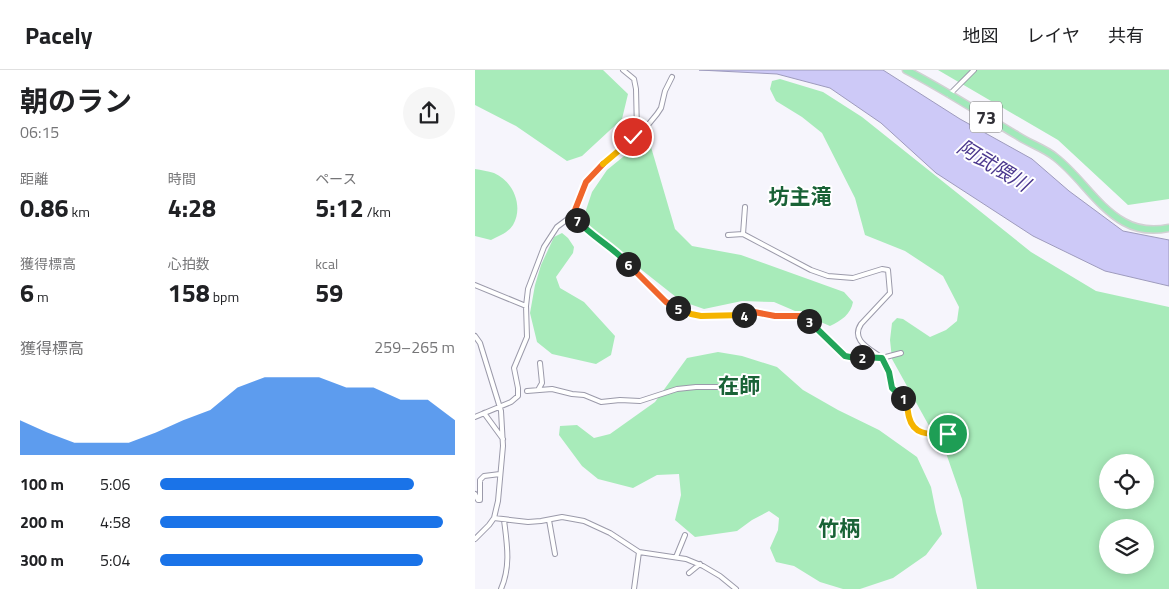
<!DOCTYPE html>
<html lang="ja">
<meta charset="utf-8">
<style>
:root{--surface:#fff;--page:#f6f6f6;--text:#202124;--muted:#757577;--line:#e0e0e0;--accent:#1a73e8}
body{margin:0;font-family:"Titillium Web","Noto Sans JP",sans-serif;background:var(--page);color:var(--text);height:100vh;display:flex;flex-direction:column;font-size:19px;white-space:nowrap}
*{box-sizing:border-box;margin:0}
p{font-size:16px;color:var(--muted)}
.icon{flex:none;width:28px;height:28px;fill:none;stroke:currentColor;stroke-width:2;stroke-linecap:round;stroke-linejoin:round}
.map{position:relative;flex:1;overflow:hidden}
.side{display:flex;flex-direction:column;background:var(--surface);width:475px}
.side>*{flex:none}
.fabs{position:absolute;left:624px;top:384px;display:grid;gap:10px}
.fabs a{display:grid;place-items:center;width:55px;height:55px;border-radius:50%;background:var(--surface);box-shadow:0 2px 12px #0003;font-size:25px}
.pin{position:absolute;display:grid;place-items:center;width:42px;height:42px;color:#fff;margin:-21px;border:2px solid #fff;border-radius:50%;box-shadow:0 1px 5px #0007}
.km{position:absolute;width:25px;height:25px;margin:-12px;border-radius:50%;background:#222;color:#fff;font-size:14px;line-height:25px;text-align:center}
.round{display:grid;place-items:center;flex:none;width:52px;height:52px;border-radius:26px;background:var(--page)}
.head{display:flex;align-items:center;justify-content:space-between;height:85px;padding:0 20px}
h1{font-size:28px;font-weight:700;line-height:38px}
.stats{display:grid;grid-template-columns:repeat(3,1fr);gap:8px;height:85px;padding:5px 20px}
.stats div{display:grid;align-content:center}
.stats b{font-size:25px;font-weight:700}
.stats small{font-size:14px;font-weight:400}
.stats p{font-size:14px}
.chart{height:140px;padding:10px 20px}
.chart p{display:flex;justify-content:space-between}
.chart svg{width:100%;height:90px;margin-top:5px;fill:var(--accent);opacity:.7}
ul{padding:0 20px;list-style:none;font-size:16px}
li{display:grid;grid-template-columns:80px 60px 1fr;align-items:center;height:38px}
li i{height:12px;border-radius:6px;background:var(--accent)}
header{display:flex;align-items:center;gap:30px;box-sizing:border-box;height:70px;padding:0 25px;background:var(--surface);border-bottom:1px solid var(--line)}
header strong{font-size:24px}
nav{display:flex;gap:28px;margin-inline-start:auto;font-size:18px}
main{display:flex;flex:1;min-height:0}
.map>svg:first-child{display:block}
.green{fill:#a8ebba;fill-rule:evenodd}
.water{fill:#cdc9f7;stroke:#9e9bbd}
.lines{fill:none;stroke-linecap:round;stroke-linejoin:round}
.street-casing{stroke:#9b9aaa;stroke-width:6}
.primary-casing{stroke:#d1d1d3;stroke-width:9}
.street{stroke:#fff;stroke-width:4}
.primary{stroke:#a1e9ba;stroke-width:6}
.split-1-casing{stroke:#fff;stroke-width:10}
.split-2-casing{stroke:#fff;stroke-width:10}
.split-3-casing{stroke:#fff;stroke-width:10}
.split-4-casing{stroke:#fff;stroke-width:10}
.split-5-casing{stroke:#fff;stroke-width:10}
.split-6-casing{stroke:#fff;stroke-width:10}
.split-7-casing{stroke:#fff;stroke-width:10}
.split-8-casing{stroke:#fff;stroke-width:10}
.split-9-casing{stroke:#fff;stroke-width:10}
.split-1{stroke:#f5b400;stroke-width:6}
.split-2{stroke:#22a559;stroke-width:6}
.split-3{stroke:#22a559;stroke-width:6}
.split-4{stroke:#f0652b;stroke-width:6}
.split-5{stroke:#f5b400;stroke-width:6}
.split-6{stroke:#f0652b;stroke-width:6}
.split-7{stroke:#22a559;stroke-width:6}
.split-8{stroke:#f0652b;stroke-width:6}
.split-9{stroke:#f5b400;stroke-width:6}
.labels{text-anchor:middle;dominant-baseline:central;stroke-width:4;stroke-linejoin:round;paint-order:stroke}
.shield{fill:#fff;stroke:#6e6d72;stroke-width:1}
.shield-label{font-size:18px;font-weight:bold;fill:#302f36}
.water-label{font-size:20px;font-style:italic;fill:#4b388e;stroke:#fff}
.quarter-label{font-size:21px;font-weight:bold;fill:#196236;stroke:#fff}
</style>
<header>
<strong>Pacely</strong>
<nav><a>地図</a><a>レイヤ</a><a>共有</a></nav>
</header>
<main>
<section class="side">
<div class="head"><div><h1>朝のラン</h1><p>06:15</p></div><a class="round"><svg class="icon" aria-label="share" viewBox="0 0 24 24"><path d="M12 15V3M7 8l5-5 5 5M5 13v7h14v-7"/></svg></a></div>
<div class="stats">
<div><p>距離</p><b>0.86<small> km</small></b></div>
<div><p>時間</p><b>4:28</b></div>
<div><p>ペース</p><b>5:12<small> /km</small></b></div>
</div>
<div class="stats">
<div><p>獲得標高</p><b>6<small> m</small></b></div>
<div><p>心拍数</p><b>158<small> bpm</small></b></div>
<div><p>kcal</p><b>59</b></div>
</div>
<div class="chart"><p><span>獲得標高</span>259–265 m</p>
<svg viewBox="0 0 160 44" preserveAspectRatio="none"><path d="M0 44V27L10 33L20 38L30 38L40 38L50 33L60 27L70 22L80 11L90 6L100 6L110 6L120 11L130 11L140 17L150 17L160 27V44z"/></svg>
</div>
<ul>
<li><b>100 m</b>5:06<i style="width:86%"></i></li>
<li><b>200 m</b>4:58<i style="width:96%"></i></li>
<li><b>300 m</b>5:04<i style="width:89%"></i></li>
</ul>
</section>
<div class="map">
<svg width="694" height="519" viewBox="0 0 694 519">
<rect width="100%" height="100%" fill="#f6f5fc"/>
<path class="green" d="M0 0H128L153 24 147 49 107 86 92 91 41 56 0 35Z
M463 0H694V129L653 135 583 70Z
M305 9 348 22 387 47 556 182 621 221 694 237V519H502L487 429 471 383 458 363 417 289 415 270 417 253 422 248 428 249 455 267 471 260 482 251 484 237 468 206 430 181 390 165 380 128 347 63 327 47 301 31 295 19 297 11ZM632 392H670V430H632ZM632 458H670V495H632Z
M165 73 176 77 200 159 217 176 266 185 369 222 378 232C376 244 366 251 355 256L299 232 267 231 229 239 206 231 115 159 110 143 117 122 132 100Z
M0 99C6 100 13 101 19 103 38 111 49 136 38 155 33 163 24 166 16 170L0 166Z
M87 163 93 168 99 177 98 183 81 207 85 218 109 232 140 266 136 285 121 294 77 284 62 272 55 243 60 215 66 195 79 167Z
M243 282 267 286 302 297 328 320 363 340 404 360 442 387 456 417 461 442 467 464 451 485 418 508 385 519H368L345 512 319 496 301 492 295 478 303 460 304 448 294 441 277 450 262 461 220 467 200 450 206 425 204 404 182 405 158 418 123 409 107 396 84 365 85 356 102 355 119 368 135 364 180 332 212 288Z"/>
<path class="water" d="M224 0H408L485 49 557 89 594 121 648 161 694 170V216L630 201 558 166 461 103 406 53 355 18 302 4Z"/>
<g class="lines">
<g class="street-casing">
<path id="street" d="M474 25 499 0
M160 64 168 61 182 44 186 38 190 21 197 7
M98 145 118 166 145 185 159 202 191 232 211 242 226 246 256 244 265 245 279 242 300 246H326L330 248 370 287 380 289 391 286 407 288 414 303 417 318 430 330 432 334 435 350 445 362 451 365 473 364 487 366
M268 164 270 137
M253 165 268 164 336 200 353 206 378 208 407 199 413 200 415 223 386 254C375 271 396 279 407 288L426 283
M0 215 51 236
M0 266 5 273 26 341 28 376 23 431 19 448 14 455 0 469
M63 320 67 313 65 293
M52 321 77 319 97 324 109 325 126 332 145 330 165 331 202 319 221 317H273
M9 343 28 369
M0 347 36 332 43 326V318L39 298 52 267 51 236 53 219 69 177 82 157 98 145 111 112 136 86 154 72 162 61 161 19 159 9 148 0
M0 424 3 430H5V410L9 406 25 404
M19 448 53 452 66 451 87 447 109 451 135 463 164 482 211 489 228 496 245 506 261 519
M74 450 80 484
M201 487 210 465
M214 503 225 494
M26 519C36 496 32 474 29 450
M159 519 164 482"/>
</g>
<g class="primary-casing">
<path id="primary" d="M431 0C469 19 506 44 543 66 555 74 569 78 580 87 605 106 621 136 649 152 663 160 679 161 694 158"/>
</g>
<use href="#street" class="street"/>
<use href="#primary" class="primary"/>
</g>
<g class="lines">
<g class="split-1-casing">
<path id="split-1" d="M428 328C433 334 432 339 434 347 439 367 457 364 473 364"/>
</g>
<g class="split-2-casing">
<path id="split-2" d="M387 287 407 288 414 302 417 318 428 328"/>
</g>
<g class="split-3-casing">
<path id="split-3" d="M334 251 370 286 380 288 387 287"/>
</g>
<g class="split-4-casing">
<path id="split-4" d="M269 245 279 242 300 246H326L334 251"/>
</g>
<g class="split-5-casing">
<path id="split-5" d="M203 238 216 244 226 246 269 245"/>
</g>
<g class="split-6-casing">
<path id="split-6" d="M153 194 191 232 203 238"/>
</g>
<g class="split-7-casing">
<path id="split-7" d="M102 150C117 167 138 177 153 194"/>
</g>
<g class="split-8-casing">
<path id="split-8" d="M102 150 98 145 111 112 128 94"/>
</g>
<g class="split-9-casing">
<path id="split-9" d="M128 94 154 72 158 67"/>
</g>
<use href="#split-1" class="split-1"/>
<use href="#split-2" class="split-2"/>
<use href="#split-3" class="split-3"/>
<use href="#split-4" class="split-4"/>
<use href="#split-5" class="split-5"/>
<use href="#split-6" class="split-6"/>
<use href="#split-7" class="split-7"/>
<use href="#split-8" class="split-8"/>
<use href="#split-9" class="split-9"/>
</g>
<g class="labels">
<rect class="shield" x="495" y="31.5" width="32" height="31" rx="4"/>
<g class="shield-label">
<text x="511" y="47">73</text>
</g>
<g class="water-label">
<text transform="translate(519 95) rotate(31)">阿武隈川</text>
</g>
<g class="quarter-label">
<text x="325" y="126">坊主滝</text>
<text x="264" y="315">在師</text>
<text x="364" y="458">竹柄</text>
</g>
</g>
</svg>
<div class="fabs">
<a><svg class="icon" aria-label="locate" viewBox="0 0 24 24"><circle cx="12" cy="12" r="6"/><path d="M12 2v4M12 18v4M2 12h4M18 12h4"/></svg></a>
<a><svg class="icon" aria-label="layers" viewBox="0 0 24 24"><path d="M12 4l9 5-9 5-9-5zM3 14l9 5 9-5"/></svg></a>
</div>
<div class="pin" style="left:473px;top:364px;background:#1e9e55"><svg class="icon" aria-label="arrive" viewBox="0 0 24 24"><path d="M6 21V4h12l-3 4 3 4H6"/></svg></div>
<div class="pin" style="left:158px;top:67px;background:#d93025"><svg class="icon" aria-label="check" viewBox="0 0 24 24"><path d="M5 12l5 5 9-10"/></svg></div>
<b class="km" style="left:428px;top:328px">1</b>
<b class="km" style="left:387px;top:287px">2</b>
<b class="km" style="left:334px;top:251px">3</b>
<b class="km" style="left:269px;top:245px">4</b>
<b class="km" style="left:203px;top:238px">5</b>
<b class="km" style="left:153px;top:194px">6</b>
<b class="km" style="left:102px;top:150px">7</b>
</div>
</main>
